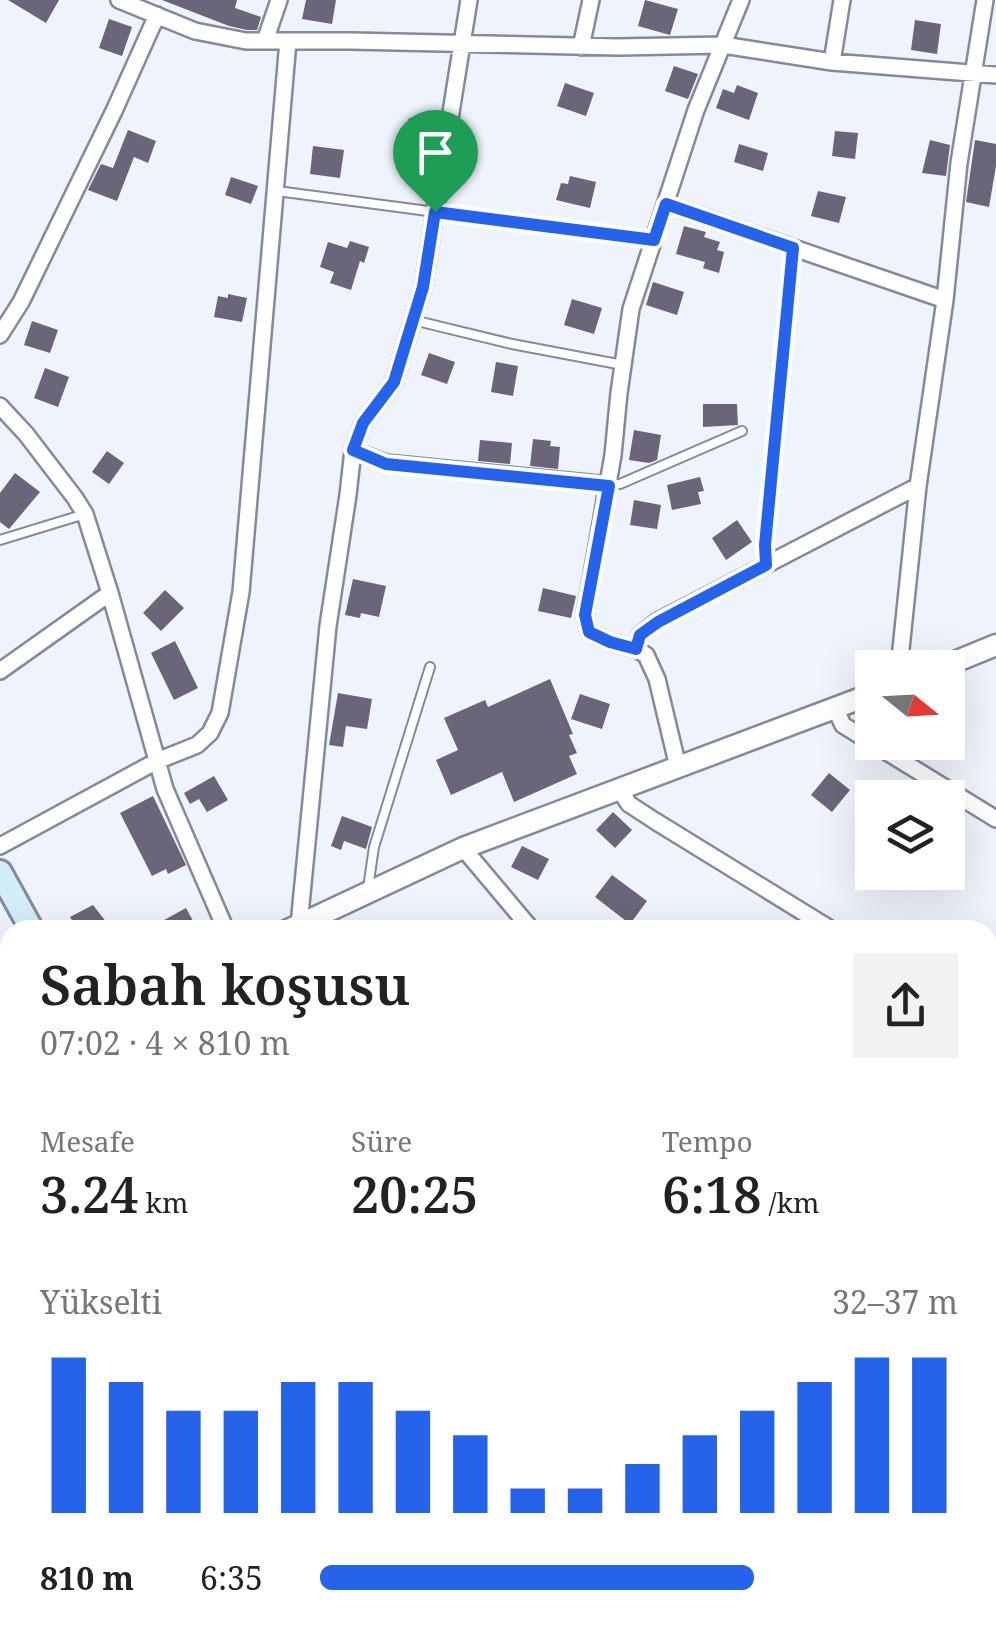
<!DOCTYPE html>
<html lang="tr">
<meta charset="utf-8">
<style>
:root{--surface:#fff;--page:#f2f2f2;--text:#222;--muted:#767676;--accent:#2563eb}
body{margin:0;font-family:"Noto Serif",serif;background:var(--page);color:var(--text);height:100vh;display:flex;flex-direction:column;font-size:38px;white-space:nowrap}
*{box-sizing:border-box;margin:0}
p{font-size:32px;color:var(--muted)}
.icon{flex:none;width:55px;height:55px;fill:none;stroke:currentColor;stroke-width:2;stroke-linecap:round;stroke-linejoin:round}
.map{position:relative;flex:1;overflow:hidden}
.sheet{position:absolute;left:0px;top:920px;width:998px;height:718px;display:flex;flex-direction:column;background:var(--surface);border-radius:30px 30px 0 0;box-shadow:0 10px 40px #0002}
.sheet>*{flex:none}
.needle{width:65px;rotate:108deg}
.tools{position:absolute;left:855px;top:650px;display:grid;gap:20px}
.tools a{display:grid;place-items:center;width:110px;height:110px;border-radius:0px;background:var(--surface);box-shadow:0 10px 40px #0002;font-size:50px}
.pin{position:absolute;display:grid;place-items:center;width:85px;height:85px;color:#fff;margin:-102px -42px;border-radius:50% 50% 50% 0;rotate:-45deg;box-shadow:0 0 10px #0007}
.pin .icon{rotate:45deg}
.round{display:grid;place-items:center;flex:none;width:105px;height:105px;border-radius:0px;background:var(--page)}
.headline{display:flex;align-items:center;justify-content:space-between;height:170px;padding:0 40px}
h1{font-size:55px;font-weight:600;line-height:75px}
.stats{display:grid;grid-template-columns:repeat(3,1fr);gap:15px;height:170px;padding:10px 40px}
.stats div{display:grid;align-content:center}
.stats b{font-size:50px;font-weight:600}
.stats small{font-size:28px;font-weight:400}
.stats p{font-size:28px}
.chart{height:280px;padding:20px 40px}
.chart p{display:flex;justify-content:space-between}
.chart svg{width:100%;height:180px;margin-top:10px;stroke:var(--accent);stroke-width:6}
ul{padding:0 40px;list-style:none;font-size:32px}
li{display:grid;grid-template-columns:160px 120px 1fr;align-items:center;height:75px}
li i{height:25px;border-radius:12px;background:var(--accent)}
.map>svg:first-child{display:block}
.building{fill:#6b6579}
.lines{fill:none;stroke-linecap:round;stroke-linejoin:round}
.service-casing{stroke:#818b9f;stroke-width:12}
.minor-casing{stroke:#818b9f;stroke-width:20}
.tertiary-casing{stroke:#818b9f;stroke-width:25}
.secondary-casing{stroke:#818b9f;stroke-width:28}
.service{stroke:#fff;stroke-width:8}
.minor{stroke:#fff;stroke-width:15}
.tertiary{stroke:#fff;stroke-width:20}
.secondary{stroke:#d1eefa;stroke-width:22}
.route-casing{stroke:#fff;stroke-width:20}
.route{stroke:#2563eb;stroke-width:12}
</style>
<div class="map">
<svg width="996" height="1637" viewBox="0 0 996 1637">
<rect width="100%" height="100%" fill="#eef3fc"/>
<path class="building" d="M8 0H59L46 23Z
M162 0H237L235 8 261 17 257 30H247L229 26Z
M306 0H336L332 24 302 19Z
M645 0 678 9 670 35 638 26Z
M109 19 132 27 122 56 99 48Z
M915 20 941 24 937 54 911 50Z
M674 66 698 74 688 99 665 91Z
M565 83 594 93 586 116 557 106Z
M737 85 758 93 749 120 716 108 723 89 734 93Z
M409 118 437 128 426 161 398 151Z
M128 130 156 141 148 163 134 157 117 201 88 190 101 164 113 168Z
M835 131 858 133 855 159 832 156Z
M930 140 950 145 946 176 922 173Z
M975 140 996 144V166L989 207 966 202Z
M739 144 768 153 763 171 734 162Z
M313 146 344 150 340 178 310 174Z
M570 176 596 182 590 208 556 200 561 183 568 184Z
M231 177 258 186 251 204 225 195Z
M818 191 846 197 839 223 811 216Z
M684 226 706 232 704 237 720 242 717 250 724 252 719 273 703 268 705 262 676 254Z
M350 241 369 247 364 263 360 261 351 290 330 283 334 272 320 267 328 242 347 248Z
M653 282 684 292 677 315 646 305Z
M228 294 247 298 242 322 214 317 218 296 228 298Z
M572 299 602 308 594 334 564 325Z
M32 321 58 330 50 353 24 345Z
M429 353 455 362 447 384 421 375Z
M496 362 518 366 513 396 491 392Z
M45 368 69 377 58 407 34 398Z
M703 404H737L738 425 703 427Z
M634 430 661 435 657 460 649 463 629 460Z
M533 439 551 441 550 446 560 447 558 469 530 466Z
M480 440 512 443 510 464 478 461Z
M107 451 124 463 109 484 92 472Z
M15 473 40 492 9 529 0 522V493Z
M700 477 704 491 698 492 701 504 672 510 667 485Z
M634 500 661 505 657 529 630 525Z
M737 520 752 542 726 560 712 538Z
M353 579 386 586 379 617 361 613 360 618 345 615Z
M543 588 576 596 571 618 538 611Z
M165 590 184 608 161 631 143 613Z
M175 641 198 688 174 700 151 653Z
M550 679 573 734 569 735 577 753 569 756 577 774 514 802 502 772 451 795 436 760 458 750 444 718 485 700 488 707Z
M338 693 372 699 367 729 346 726 343 747 329 745Z
M580 694 610 704 602 729 571 719Z
M829 773 850 790 832 812 811 795Z
M214 776 228 800 207 812 199 799 190 804 184 793Z
M153 796 186 865 168 874 166 869 152 876 120 813Z
M613 812 632 830 615 848 596 830Z
M342 816 372 827 366 849 344 841 341 850 331 846Z
M522 846 549 859 538 880 511 867Z
M612 875 647 901 630 924 595 897Z
M93 905 107 923 95 930H78L70 917Z
M186 908 198 930H146Z"/>
<g class="lines">
<g class="service-casing">
<path id="service" d="M277 191 654 241
M413 320 512 344 623 365
M609 485 620 484 742 431
M0 540 85 514
M766 565 765 545 793 248
M368 888 374 847 430 667
M1 1637 10 1621
M207 1637 212 1628"/>
</g>
<g class="minor-casing">
<path id="minor" d="M119 0 195 31 246 41H351L618 47 723 45 832 62 996 75
M265 41 279 0
M581 47 591 0
M832 62 842 0
M666 204 945 300
M0 335 21 302 114 111 157 15
M0 406 26 434 75 498 85 514 110 593 165 789 226 930
M353 450 386 463 609 485
M636 649 640 635 658 621 918 486
M899 668 918 486 945 300 959 163 985 0
M0 671 110 593
M835 708 843 725 996 819
M678 767 657 679 646 655 636 649 610 642 589 632 585 615 613 455 619 393 631 309 696 110 741 0
M619 789 629 804 655 821 832 930
M0 846 157 761 197 745 210 733 220 713 241 592 288 41
M463 848 532 930
M299 925 328 626 348 495 353 450 363 423 394 382 423 287 469 0
M988 1023 996 1027
M0 1026 10 1023
M988 1283V1307
M0 1289 10 1270
M618 1628 623 1637
M886 1628 905 1637
M830 1637 834 1628"/>
</g>
<g class="tertiary-casing">
<path id="tertiary" d="M940 668 996 645
M288 930 463 848 872 694"/>
</g>
<g class="secondary-casing">
<path id="secondary" d="M0 872 32 930
M487 1628 494 1637"/>
</g>
<use href="#service" class="service"/>
<use href="#minor" class="minor"/>
<use href="#tertiary" class="tertiary"/>
<use href="#secondary" class="secondary"/>
</g>
<g class="lines">
<g class="route-casing">
<path id="route" d="M666 204 793 248 765 545 766 565 658 622 640 635 636 649 610 642 589 632 585 615 609 486 386 464 353 450 363 423 394 382 423 287 435 212 654 240Z"/>
</g>
<use href="#route" class="route"/>
</g>
</svg>
<div class="tools">
<a><svg class="needle" viewBox="-14 -14 28 28"><path d="M0-13l5 13h-10z" fill="#e53935"/><path d="M0 13l5-13h-10z" fill="#767676"/></svg></a>
<a><svg class="icon" aria-label="layers" viewBox="0 0 24 24"><path d="M12 4l9 5-9 5-9-5zM3 14l9 5 9-5"/></svg></a>
</div>
<div class="pin" style="left:435px;top:212px;background:#1e9e55"><svg class="icon" aria-label="arrive" viewBox="0 0 24 24"><path d="M6 21V4h12l-3 4 3 4H6"/></svg></div>
<section class="sheet">
<div class="headline"><div><h1>Sabah koşusu</h1><p>07:02 · 4 × 810 m</p></div><a class="round"><svg class="icon" aria-label="share" viewBox="0 0 24 24"><path d="M12 15V3M7 8l5-5 5 5M5 13v7h14v-7"/></svg></a></div>
<div class="stats">
<div><p>Mesafe</p><b>3.24<small> km</small></b></div>
<div><p>Süre</p><b>20:25</b></div>
<div><p>Tempo</p><b>6:18<small> /km</small></b></div>
</div>
<div class="chart"><p><span>Yükselti</span>32–37 m</p>
<svg viewBox="0 0 160 44" preserveAspectRatio="none"><path d="M5 44V6M15 44V12M25 44V19M35 44V19M45 44V12M55 44V12M65 44V19M75 44V25M85 44V38M95 44V38M105 44V32M115 44V25M125 44V19M135 44V12M145 44V6M155 44V6"/></svg>
</div>
<ul>
<li><b>810 m</b>6:35<i style="width:68%"></i></li>
</ul>
</section>
</div>
